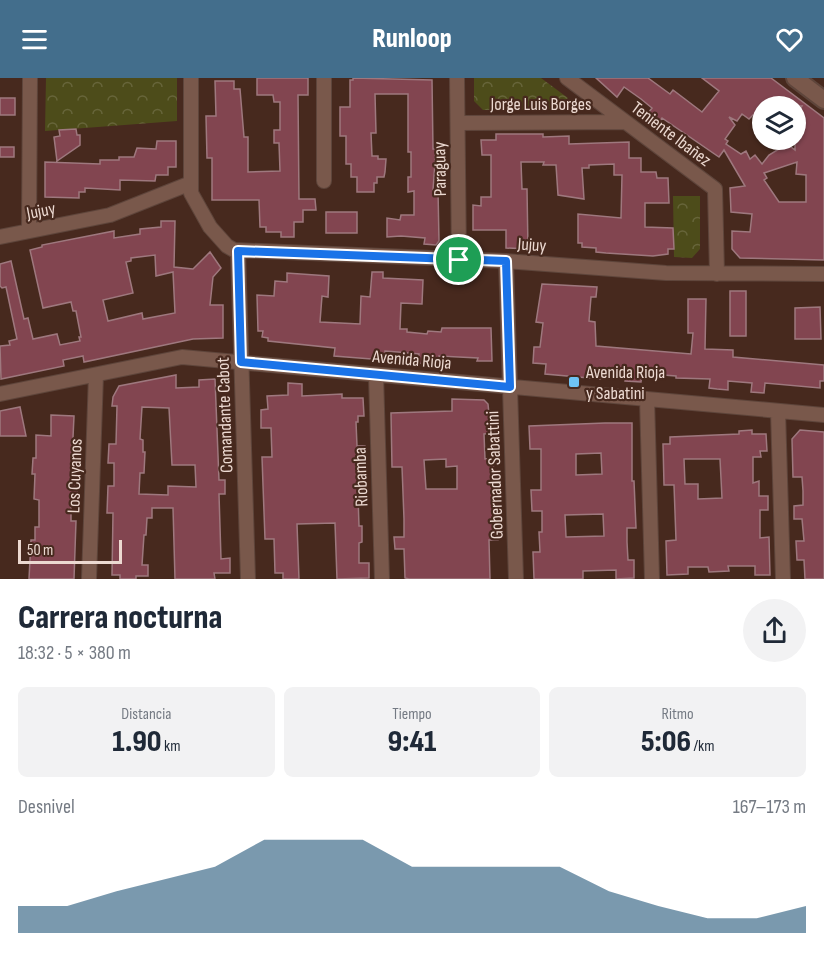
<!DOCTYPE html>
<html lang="es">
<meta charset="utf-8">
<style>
:root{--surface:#fff;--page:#f2f2f3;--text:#1f2937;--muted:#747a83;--accent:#436e8c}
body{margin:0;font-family:"Sofia Sans Condensed",sans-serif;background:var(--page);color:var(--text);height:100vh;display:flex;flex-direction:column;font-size:22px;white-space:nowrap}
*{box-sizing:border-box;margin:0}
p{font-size:20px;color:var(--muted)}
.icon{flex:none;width:33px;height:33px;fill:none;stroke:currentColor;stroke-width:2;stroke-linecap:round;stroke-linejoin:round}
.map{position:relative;height:501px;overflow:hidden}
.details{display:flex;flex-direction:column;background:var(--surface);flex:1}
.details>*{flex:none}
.tools{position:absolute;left:752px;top:18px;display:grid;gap:12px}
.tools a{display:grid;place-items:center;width:54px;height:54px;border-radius:50%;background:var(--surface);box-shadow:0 2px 4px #0004;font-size:30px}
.scale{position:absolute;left:18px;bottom:15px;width:104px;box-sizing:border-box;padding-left:6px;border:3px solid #ecd9d1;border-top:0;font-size:16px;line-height:21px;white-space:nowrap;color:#ecd9d1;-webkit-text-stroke:4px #47291e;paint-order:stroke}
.pin{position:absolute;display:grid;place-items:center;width:51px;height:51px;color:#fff;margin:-26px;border:3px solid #fff;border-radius:50%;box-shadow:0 2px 6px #0007}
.round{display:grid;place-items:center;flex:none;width:63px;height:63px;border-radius:32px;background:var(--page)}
.summary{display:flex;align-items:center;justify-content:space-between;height:102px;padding:0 18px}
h1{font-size:33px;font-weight:800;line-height:45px}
.figures{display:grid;grid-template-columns:repeat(3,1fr);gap:9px;height:102px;padding:6px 18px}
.figures div{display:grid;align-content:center;border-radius:9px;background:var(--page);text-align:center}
.figures b{font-size:30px;font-weight:800}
.figures small{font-size:16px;font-weight:400}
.figures p{font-size:16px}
.chart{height:168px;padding:12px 18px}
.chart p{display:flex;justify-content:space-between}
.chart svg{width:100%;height:108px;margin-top:6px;fill:var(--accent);opacity:.7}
header{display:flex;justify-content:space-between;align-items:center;height:78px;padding:0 18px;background:var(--accent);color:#fff;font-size:27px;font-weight:800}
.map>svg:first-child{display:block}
.park{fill:url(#park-crowns)}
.building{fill:#824550;stroke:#9e787e;stroke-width:1.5;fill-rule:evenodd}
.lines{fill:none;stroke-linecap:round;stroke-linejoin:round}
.minor-casing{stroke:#5e453b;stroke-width:16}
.tertiary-casing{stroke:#5e453b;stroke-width:20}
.minor{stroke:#79584b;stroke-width:14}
.tertiary{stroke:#79584b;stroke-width:16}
.route-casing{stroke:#fff;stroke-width:12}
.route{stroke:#1a73e8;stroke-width:8}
.poi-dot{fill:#6ec2f3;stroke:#47291e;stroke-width:2}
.labels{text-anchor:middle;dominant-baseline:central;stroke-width:4.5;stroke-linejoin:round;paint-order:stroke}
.street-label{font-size:18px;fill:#ecd9d1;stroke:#47291e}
.poi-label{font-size:18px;fill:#ecd9d1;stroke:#47291e;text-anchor:start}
</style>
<header><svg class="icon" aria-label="menu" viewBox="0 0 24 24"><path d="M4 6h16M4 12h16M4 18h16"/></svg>Runloop<svg class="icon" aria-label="heart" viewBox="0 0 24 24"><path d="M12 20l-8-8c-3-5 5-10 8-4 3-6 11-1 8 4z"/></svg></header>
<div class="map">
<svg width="824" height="501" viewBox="0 0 824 501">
<defs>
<pattern id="park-crowns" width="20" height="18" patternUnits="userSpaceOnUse" patternTransform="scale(1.5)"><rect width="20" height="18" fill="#4d4c1a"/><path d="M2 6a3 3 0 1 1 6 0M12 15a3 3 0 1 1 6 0" fill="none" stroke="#67653a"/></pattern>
</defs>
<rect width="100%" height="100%" fill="#47291e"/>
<path class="park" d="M46 0H177V43L45 53Z
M474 0H541L568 20 564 31 483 32 474 23Z
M673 118H700V171L692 180 674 179Z"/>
<path class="building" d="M257 0H308V17H298L299 121H315L316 132H303V144H294V159H281V154H266V149H260L259 122H212V80H207L206 38H216L215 3H234V11H240L244 59H248V94L280 93 279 65H274V52H280V24H274L273 17H257Z
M353 0 432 2 433 71H436L433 112H438L439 163 436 167 424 166 425 160 401 158 387 159V140L400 142 401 137H414V113L408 114V99H411V74H408V16H375L376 55H371L372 78H378V81H386L385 94 384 99H377V105H374V114H357V99H351V86H346V58H340V29H350V2H353Z
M596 0H648L670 16 673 12 702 34 719 13 702 0H771L824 40V182L740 180 732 171V153L750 154 752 136 731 134 730 110 745 108 724 72 719 79 662 40 657 48 645 39 652 30 641 21 624 9 617 19ZM762 28H802L795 39V72L787 66 769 77 762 86 755 77 750 81 746 73 741 76 726 66 728 63 725 61 735 47 729 39 737 43 742 36 749 41 753 37 757 40 762 34ZM797 84 796 96 806 97V124H779L764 102 767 100 764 95Z
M0 20H15V37H0Z
M76 51 77 57H80V67L57 83 54 59 60 58 59 52Z
M496 56H543V59L569 58V66L629 64V80H641V94H656L657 100H668L669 125H645V149L673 150 674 171H668V176L653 178 606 175 596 174V170L582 169V165H578V136L621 140 622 97H614V86L589 87V90H582L584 121 558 117 556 87H543L544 84H521L522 111H527L528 171 506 170V152H473V127L481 128V119H491V77H482L481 62H496Z
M157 63H176V89H168V97H156L155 103 120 102V112L85 110V114H79V120L45 119V84L100 86V82H119V79H134L137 70 156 71Z
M0 69H14V79H0Z
M326 134H357V155H326Z
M161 143H175L174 189 193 191 210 174 221 190 213 199 210 227H223V260L193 261 84 284 83 278 63 282 64 288 1 301 0 268 10 267 9 263 17 261 6 209 2 210 0 208V186L11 183 24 241 28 240 33 261 57 256 60 267 80 263 79 259H81L76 233H73L71 224 43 230 30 172 42 169V167L114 153V160L140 156V151L161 149ZM155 177 156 198 173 194 175 235 143 241 142 235 108 243 103 222 133 215 126 184 131 183V180Z
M372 194H383V200L423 202 422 226 401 225 400 251H407V254L427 256 428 253 441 254 442 250H491L492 283H477L478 280 439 278 438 287 418 285 419 276 398 274 385 273 384 282 334 278 335 270 268 263V260L262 259 263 253H258L257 217 274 218 275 203 287 204V195L329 198 328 219 322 218 320 244 360 246 361 218 370 219Z
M542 206 597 209 596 219H591L589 243 595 244 596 268 691 276 693 255H688V221H706L705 271 733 272V279L824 287V303H820V310L765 305 764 315 751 314 752 305 728 303V312L717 311 709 310 710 301 676 300V298L663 297 642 295 641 304 625 303 626 293 601 292 600 301 545 296 546 286 533 285 534 269H540L543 245 536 244Z
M730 213H746V258H730Z
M820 229 821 261H795V230Z
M176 297V310L199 309V302L215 301 219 402H225V416H219L221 481 230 480V495H214L215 501H175L173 430H152V440H147L146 457H144L142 487H148V498H136V501H120V497H112L113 435H107L108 408H114V385H108L109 366H116L117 328H112L113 319 119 308ZM142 329 169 330 172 387H195L196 409 168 408V417L139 416 140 395H144L145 374H143V362L140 361Z
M288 305 302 306V318L342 316V320H363L364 338H358V344H356L357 368H365L366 385V417H358L359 448H362V464L359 465V485H369V500L337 501 335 445 297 446 299 501H283V495H275L274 461H265L263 407 262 379H272L271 350H261V332L268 331 267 318 288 317Z
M452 321 484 322 488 326 489 336 494 335 495 355 484 356 485 381 493 380 494 404 496 405 498 462H489L490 501H409L405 500 404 471H395L394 459H404V441L402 389H392L391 335 452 333ZM446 381V389L457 388V411H426L424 382Z
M20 329 26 358H0V333Z
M51 337 74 338 72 381H78L77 422H71V443H76L74 501H29L31 462H35V449H39V422L34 421 35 396H32L33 380H36V357L51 358Z
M605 345H632V403H634L636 450H627V464L628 482H634V500L616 501V492L583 493V501H534L533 474H540L539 454H542V433H532L531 412H541V371H530L529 348ZM601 375 602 396 576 397V376ZM603 436 604 458 566 459 565 437Z
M752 352V356H766L767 373H760L761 379H753V405L759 403V418H768V432H760V460L769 459 770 497H755V488H728L729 493 709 494 708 489H688V496L667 497 666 463 676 462 674 407H664L663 366H670V359L739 356V353ZM684 381H720L722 420 698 421V406H685Z
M800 352 824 354V501H805L804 482H797L796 463H804L802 441H794V428L803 427V413L802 399H793L792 361Z"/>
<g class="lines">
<g class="minor-casing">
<path id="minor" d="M191 0V115L210 149 227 168 234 172 506 183 666 195 824 196
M457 0 459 182
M567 0 715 111 717 196
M458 45 625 44
M324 103V0
M29 153 30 0
M0 159 110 137 191 105
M238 173 248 501
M506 183 516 501
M376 297 382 501
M0 316 182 279 824 337
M647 321 652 501
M778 333 783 501
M89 501 96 297"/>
</g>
<g class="tertiary-casing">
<path id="tertiary" d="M795 0 824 22"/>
</g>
<use href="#minor" class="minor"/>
<use href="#tertiary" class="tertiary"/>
</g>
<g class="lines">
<g class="route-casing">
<path id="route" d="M238 173 506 183 510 309 241 284Z"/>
</g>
<use href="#route" class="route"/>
</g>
<rect class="poi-dot" x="568" y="298" width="12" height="12" rx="3"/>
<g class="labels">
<g class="street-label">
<text x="541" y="26">Jorge Luis Borges</text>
<text transform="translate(671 56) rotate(37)">Teniente Ibañez</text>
<text transform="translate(440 91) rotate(-91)">Paraguay</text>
<text transform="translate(41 133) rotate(-11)">Jujuy</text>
<text transform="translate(532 167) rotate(4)">Jujuy</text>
<text transform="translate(412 282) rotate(5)">Avenida Rioja</text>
<text transform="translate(225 337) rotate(-92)">Comandante Cabot</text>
<text transform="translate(495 397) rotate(-92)">Gobernador Sabattini</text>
<text transform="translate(75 398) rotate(-88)">Los Cuyanos</text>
<text transform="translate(361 399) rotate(-92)">Riobamba</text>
</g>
<g class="poi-label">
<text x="586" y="294">Avenida Rioja<tspan x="586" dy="21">y Sabatini</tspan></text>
</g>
</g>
</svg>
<div class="tools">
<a><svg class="icon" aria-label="layers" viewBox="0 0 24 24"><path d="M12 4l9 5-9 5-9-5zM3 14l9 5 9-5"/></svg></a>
</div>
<div class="scale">50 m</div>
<div class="pin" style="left:459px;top:182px;background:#1e9e55"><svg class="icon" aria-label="arrive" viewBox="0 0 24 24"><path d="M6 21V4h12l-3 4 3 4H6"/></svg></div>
</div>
<section class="details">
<div class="summary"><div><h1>Carrera nocturna</h1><p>18:32 · 5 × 380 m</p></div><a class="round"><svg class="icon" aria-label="share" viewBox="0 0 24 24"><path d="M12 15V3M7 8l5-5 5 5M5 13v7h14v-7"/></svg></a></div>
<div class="figures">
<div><p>Distancia</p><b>1.90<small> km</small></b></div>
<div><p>Tiempo</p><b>9:41</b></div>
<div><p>Ritmo</p><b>5:06<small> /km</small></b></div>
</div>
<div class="chart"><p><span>Desnivel</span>167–173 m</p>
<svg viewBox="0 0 160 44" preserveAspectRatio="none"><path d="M0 44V33L10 33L20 27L30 22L40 17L50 6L60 6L70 6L80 17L90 17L100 17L110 17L120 27L130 33L140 38L150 38L160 33V44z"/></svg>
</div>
</section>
